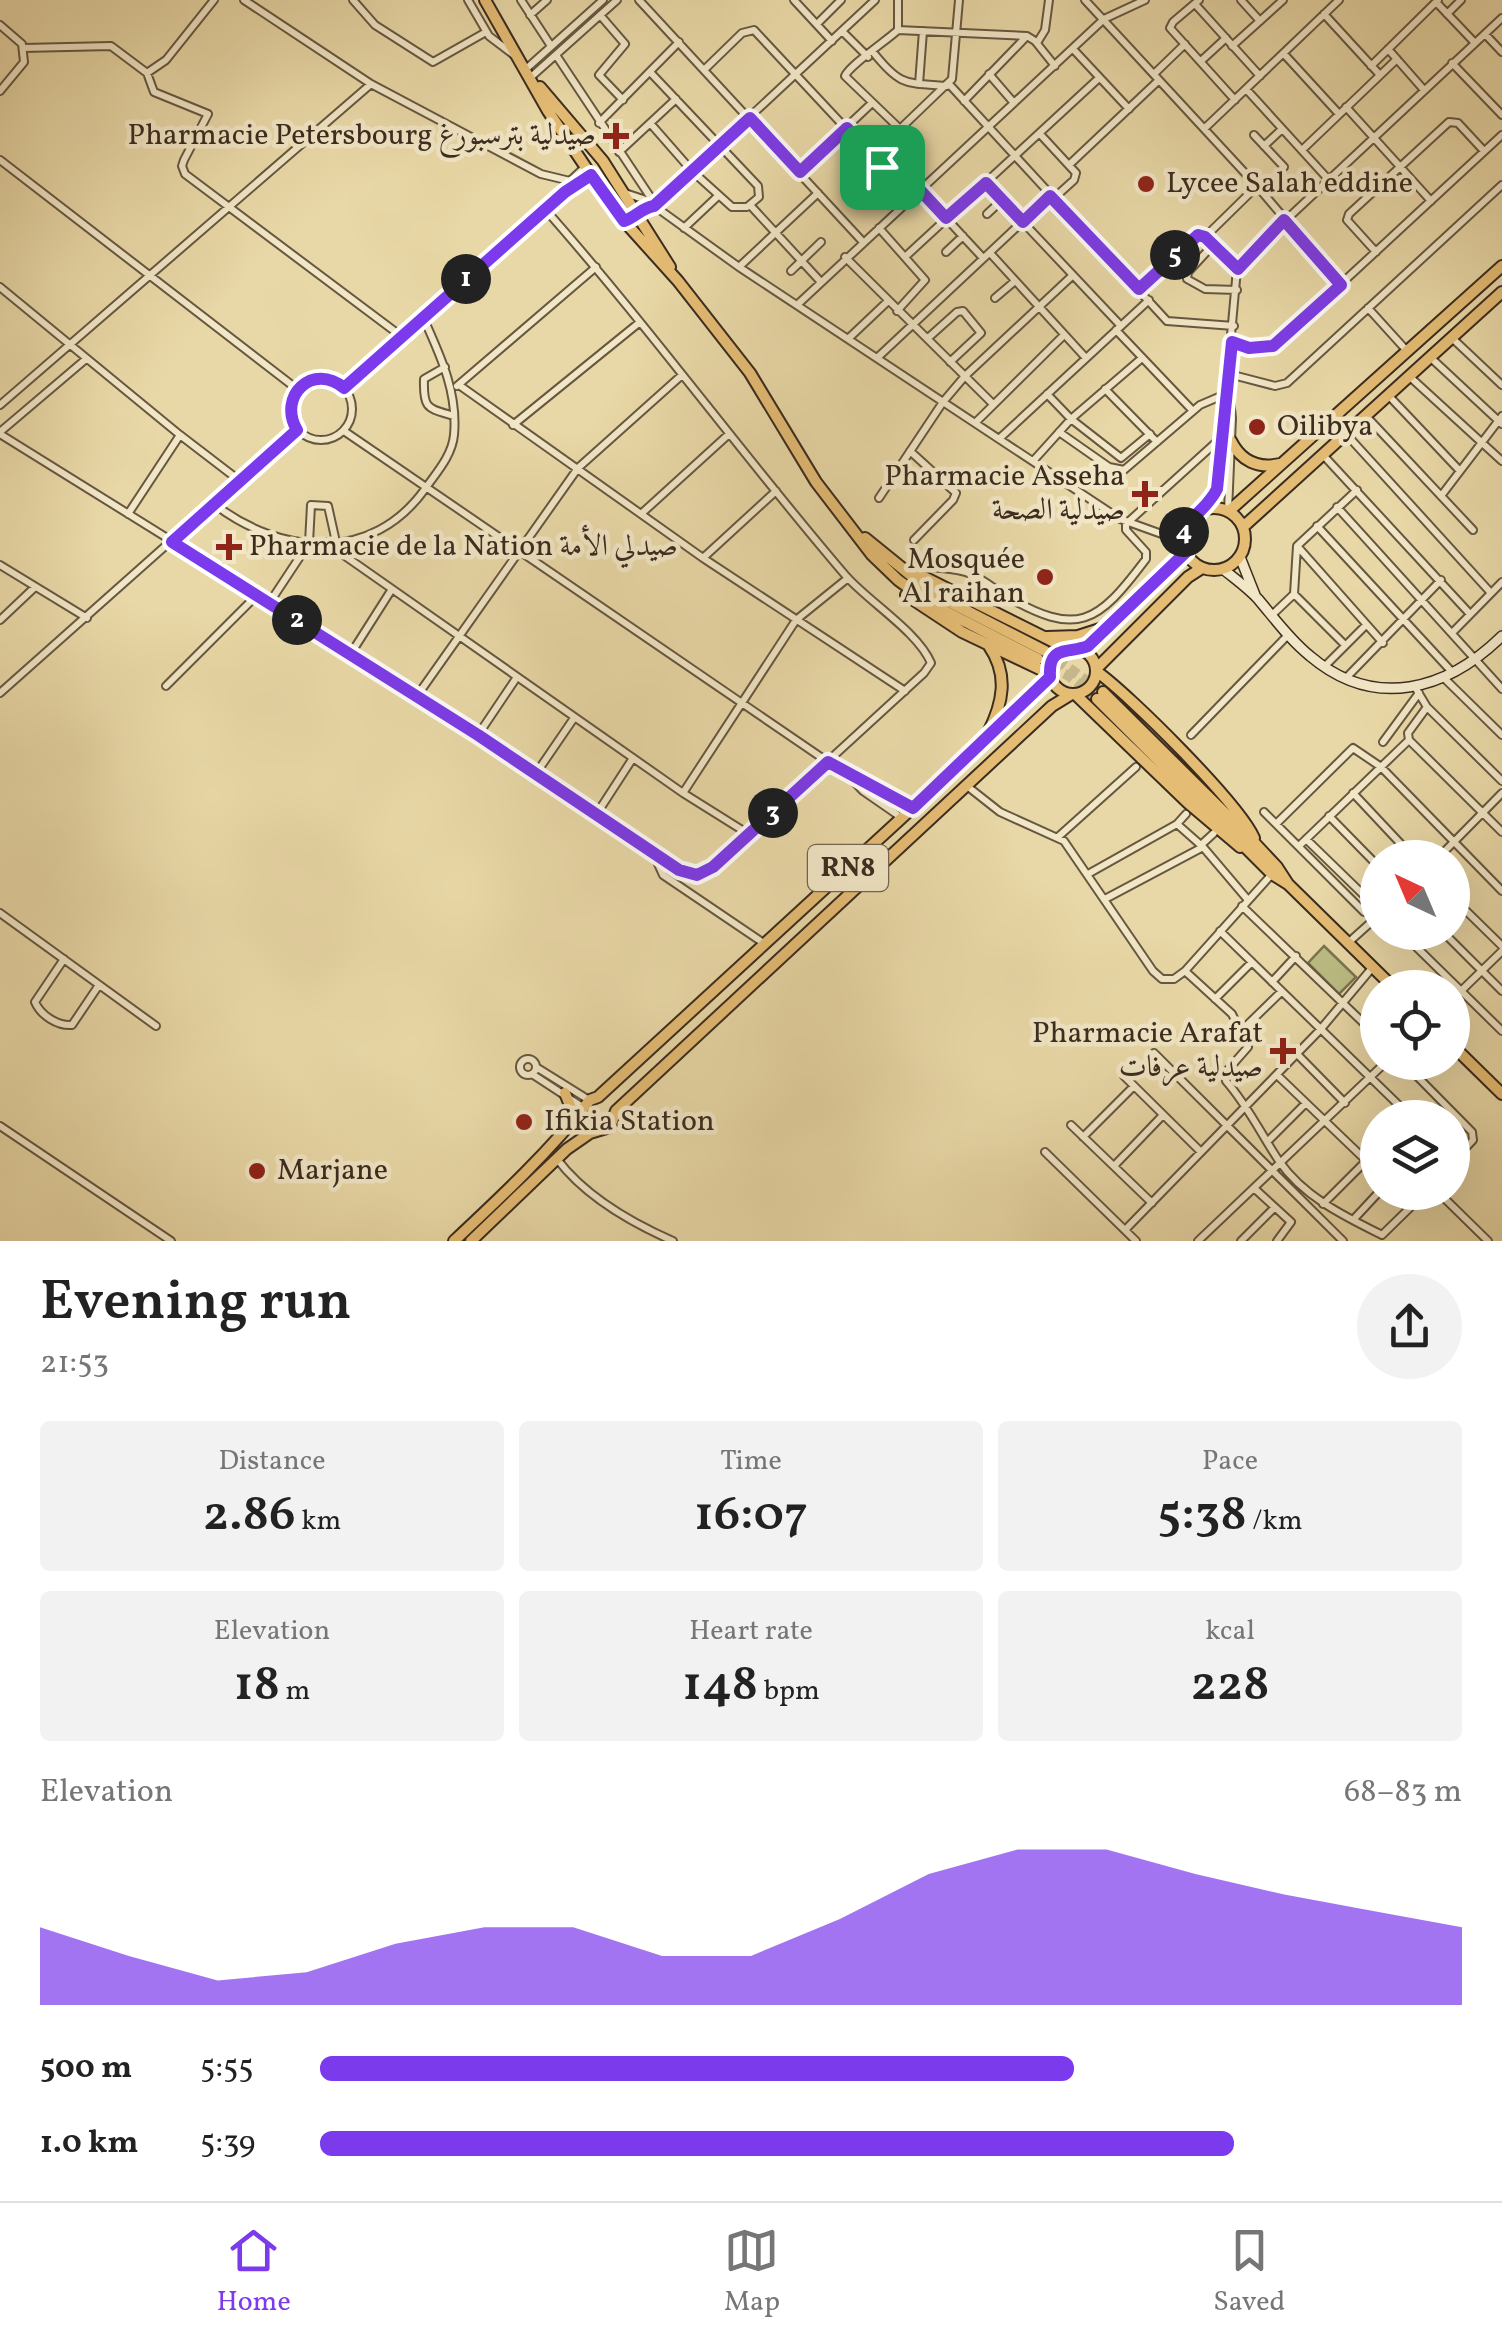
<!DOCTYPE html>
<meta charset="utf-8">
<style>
:root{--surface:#fff;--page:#f2f2f2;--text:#222;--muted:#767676;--line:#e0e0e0;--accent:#7c3aed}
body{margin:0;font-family:Vollkorn,Amiri,serif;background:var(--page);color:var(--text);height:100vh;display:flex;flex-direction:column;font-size:38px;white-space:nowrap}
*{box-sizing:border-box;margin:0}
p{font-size:32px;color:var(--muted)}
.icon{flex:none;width:55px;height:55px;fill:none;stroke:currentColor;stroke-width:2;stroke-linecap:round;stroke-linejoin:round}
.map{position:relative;height:1241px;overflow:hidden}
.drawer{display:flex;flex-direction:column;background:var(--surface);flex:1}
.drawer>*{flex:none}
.needle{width:65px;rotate:316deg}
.fabs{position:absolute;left:1360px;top:840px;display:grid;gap:20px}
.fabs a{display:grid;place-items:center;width:110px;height:110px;border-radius:50%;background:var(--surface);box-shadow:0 10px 40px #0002;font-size:50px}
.pin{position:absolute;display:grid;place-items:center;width:85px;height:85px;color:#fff;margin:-42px;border-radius:20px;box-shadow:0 5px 15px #0006}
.km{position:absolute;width:50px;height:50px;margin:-25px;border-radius:50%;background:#222;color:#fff;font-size:28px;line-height:50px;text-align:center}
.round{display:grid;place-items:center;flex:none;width:105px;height:105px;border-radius:52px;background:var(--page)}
.head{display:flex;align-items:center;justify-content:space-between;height:170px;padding:0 40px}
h1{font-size:55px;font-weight:600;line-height:75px}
.figures{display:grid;grid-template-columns:repeat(3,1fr);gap:15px;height:170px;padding:10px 40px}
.figures div{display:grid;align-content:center;border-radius:10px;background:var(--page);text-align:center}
.figures b{font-size:50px;font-weight:600}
.figures small{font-size:28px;font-weight:400}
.figures p{font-size:28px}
.chart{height:280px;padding:20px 40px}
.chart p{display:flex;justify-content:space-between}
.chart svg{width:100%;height:180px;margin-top:10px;fill:var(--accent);opacity:.7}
ul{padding:0 40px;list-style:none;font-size:32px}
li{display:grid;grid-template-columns:160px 120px 1fr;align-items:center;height:75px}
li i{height:25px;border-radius:12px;background:var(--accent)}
.tabs{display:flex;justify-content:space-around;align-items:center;height:140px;border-top:2px solid var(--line);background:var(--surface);font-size:28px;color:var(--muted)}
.tabs a{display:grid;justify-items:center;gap:5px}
.tabs .selected{color:var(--accent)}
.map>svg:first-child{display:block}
.green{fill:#bbbd84;stroke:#7b7452;stroke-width:2.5}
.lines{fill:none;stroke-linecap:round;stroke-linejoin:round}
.primary-tunnel{stroke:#c6b68c;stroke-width:10;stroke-dasharray:10 5;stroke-linecap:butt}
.street-casing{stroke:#665741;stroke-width:10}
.secondary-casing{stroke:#3b2c1f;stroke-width:12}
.primary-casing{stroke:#3b2c1f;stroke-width:14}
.street{stroke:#f1e6c6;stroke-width:6}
.secondary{stroke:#f1e6c6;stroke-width:9}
.primary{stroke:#e4bc74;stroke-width:10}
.route-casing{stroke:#fff;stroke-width:20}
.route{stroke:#7c3aed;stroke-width:12}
.poi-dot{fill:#8f2418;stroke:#f1e6c6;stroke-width:4}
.labels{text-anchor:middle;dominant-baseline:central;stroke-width:9;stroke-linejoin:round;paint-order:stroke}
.shield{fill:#f1e6c6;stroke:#726451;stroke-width:2.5}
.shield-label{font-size:28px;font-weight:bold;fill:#3b2c1f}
.poi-label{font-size:30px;fill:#3b2c1f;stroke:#f1e6c6;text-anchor:start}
</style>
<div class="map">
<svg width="1502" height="1241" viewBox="0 0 1502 1241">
<rect width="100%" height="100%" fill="#e9d8a7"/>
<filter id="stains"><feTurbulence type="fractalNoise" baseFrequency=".002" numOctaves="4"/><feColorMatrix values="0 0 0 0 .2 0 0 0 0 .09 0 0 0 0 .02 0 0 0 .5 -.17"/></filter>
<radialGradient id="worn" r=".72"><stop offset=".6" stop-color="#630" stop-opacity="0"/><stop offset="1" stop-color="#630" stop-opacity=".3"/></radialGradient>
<path class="green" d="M1324 946 1356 977 1339 994 1308 963Z"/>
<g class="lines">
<path class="primary-tunnel" d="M1045 651 1103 692
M1038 659 1069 676 1097 699"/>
<g class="street-casing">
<path id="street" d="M244 0 371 84 541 174 570 181
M353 0 375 25 433 62 486 32
M468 0 489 36 514 55
M521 0 551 46
M639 0 863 242
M794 0 832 41
M898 0V30L1027 36 1035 41 1055 66
M1085 0 1257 186 1341 285
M1199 0 1173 22 1170 28 1235 100
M1241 0 1260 21
M1436 2 1475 43
M1195 4 1260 76
M1324 14 1380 75
M1447 14 1461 0
M530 15 547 0
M600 15 625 44 599 75 623 100
M817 24 841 0
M0 25 22 44 24 62 0 91
M898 30C886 41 850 65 845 76L900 129 952 79 959 0
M842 31 868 57
M1485 34 1502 52
M1037 43 1045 30 1049 0
M1232 46 1283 0
M23 48 111 46 147 73 166 60 214 0
M1073 49 1129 109
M1388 49 1424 90
M873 52C900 86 905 83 947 86
M1284 54 1339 114
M556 55 655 204
M1201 61 1226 38
M1452 63 1502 115
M1371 66 1438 0
M526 69 603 0
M705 69 742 33 754 30 911 198
M147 73 154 92 208 114 184 160 182 166 185 174 401 336
M989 74 1014 103
M1154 74 1185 44
M531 77 617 0
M919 84 923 31
M949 84 1167 321 1234 326
M1246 89 1328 179
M964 101 1026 37
M1346 107 1431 201
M599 123 679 42
M650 123 692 171 732 207H747L759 197 758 186 650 72
M1205 128 1339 0
M1040 134 1076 173 1074 180 1053 199
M1254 135 1284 167
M1264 146 1282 129
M1302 150 1397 59
M619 152 676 99
M0 160 297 389
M1070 164 1159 80
M882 167 907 140 905 127
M799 172 872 103
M986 183 1121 326
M854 184 877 162
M919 189 983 258
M565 191 568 183 585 167
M625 193 646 200 739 267 1120 519 1170 537 1184 546
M750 205 820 281
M637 212 654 206 875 0
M987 214 1002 200
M684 228 718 196
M879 228 925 280 897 311
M1205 237 1257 186
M1213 245 1188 272 1187 279 1205 289 1237 290
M946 252 963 236
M1376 252 1347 220 1349 214 1449 122 1458 123 1484 151
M990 253 1085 357
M845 257 993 404
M905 257 1099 78
M739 267 818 193
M791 271 821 242
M0 287 180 435 240 481
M1139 289 1198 235 1205 237 1237 269
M995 298 1015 281
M797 305 1104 19 1145 0
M1368 308 1407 351
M1116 330 1193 411
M849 338 887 302
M928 338 957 312 963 311 981 333 950 362
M1452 338 1502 385
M1232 342 1249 348 1276 344 1502 135
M877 358 1050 196
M1431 358 1502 424
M445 367 424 379C423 410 428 408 454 416
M1229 374 1275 386 1287 383 1502 185
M1410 377 1502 461
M290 409a31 31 0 1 1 62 0a31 31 0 1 1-62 0Z
M459 385 703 558 905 691
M457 386 596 267
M344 387 565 191 591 175
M1105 389 1157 442
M1047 394 1071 419 1121 458 1150 434
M1389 396 1460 471
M0 405 371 84
M1367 417 1473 530
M975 423 1064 335
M513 425 640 322
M344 431 828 762 913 808
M0 432 86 359
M1059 432 1109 467 1124 470 1200 405 1228 393
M0 434 270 602 679 870 687 874 706 873 924 673 931 663C918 632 869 602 846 576 743 456 650 328 545 209
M1347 435 1491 593
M1000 438 1149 300
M910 451 956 493 953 500 914 540
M1324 456 1470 614
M1034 460 1071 419 1142 358
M1441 496 1502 416
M879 498 943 402 965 376 1073 275
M214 504C282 556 372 563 425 489 436 473 452 456 454 435 458 392 440 355 423 317
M1337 507 1502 689
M1204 510 1217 489 1237 269 1241 262 1502 18
M1228 511 1232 418 1230 399
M128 514 180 435
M641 514 729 434
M1317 526 1452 672
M1161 533 1186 525
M325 542 683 793 750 835
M1298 547 1383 643
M703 558 776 491
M0 565 87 618
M915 573 924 566C940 569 956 567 971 574 983 579 993 588 1004 595 1078 638 1097 624 1146 559V552L1126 530V524L1222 437
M1294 594 1345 645
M270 602 309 543 311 505 328 506 336 542
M1272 615 1294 594 1297 546 1357 490
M0 620 35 587
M1452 633 1502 582
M350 655 392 589
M1325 666 1366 625
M1347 677 1441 580
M1445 679 1502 735
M166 686 258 594
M1415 687 1427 707 1502 781
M0 693 297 429
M417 696 578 468 682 375
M478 735 517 677
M1191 735 1288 635
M1409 740 1502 832
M1383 742 1419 693
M535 775 574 718
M849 776 863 791 902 818
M967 786 1000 812 1064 841 1153 971 1162 979H1174L1185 971 1272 874
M683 793 796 620 848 578
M1353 793 1414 858
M1264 812 1364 912
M596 815 633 758
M1329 816 1378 866
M1177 824 1203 847 1248 900
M1276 824 1353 748 1381 767 1502 891
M1058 837 1136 767
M1306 839 1378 909
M1201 845 1214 833
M1299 846 1409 740 1408 733 1427 707
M653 853 663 875 765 944
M1438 858 1502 793
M1088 874 1177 824 1186 814
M1452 897 1502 946
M1105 899 1203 847
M1242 906 1378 1037
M0 913 156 1026
M1220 931 1412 1118
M1401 932 1502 1031
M1443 932 1502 991
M1349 942 1378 916
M64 959 35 1002C41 1016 58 1026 72 1025L99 985
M1185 971 1232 1014 1248 1047 1226 1072V1081C1248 1106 1261 1134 1279 1161 1304 1197 1344 1216 1382 1235L1426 1192
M1272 982 1296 956
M1215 999 1252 962
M1452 1008 1461 991 1502 951
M1241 1031 1281 992
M1154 1053 1343 1241
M1297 1054 1345 1103
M520 1067a8 8 0 1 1 16 0a8 8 0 1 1-16 0Z
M1403 1062 1472 1132 1473 1140 1452 1162
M536 1067 589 1100
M532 1074 584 1108
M1277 1075 1378 1172
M1124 1076 1201 1152
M1071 1125 1152 1203
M0 1126 171 1241
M1083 1137 1134 1086
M1268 1141 1306 1103
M1045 1152 1136 1241
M557 1159C585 1196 632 1223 673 1241
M1114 1166 1163 1115
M1255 1189 1291 1222 1277 1241
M1399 1192 1411 1205
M1438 1192 1488 1241
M1323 1204 1378 1149
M1353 1220 1379 1192
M1125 1230 1320 1030 1372 968
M1198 1241 1386 1062
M1241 1241 1274 1208"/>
</g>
<g class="secondary-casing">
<path id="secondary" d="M1240 557 1255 595
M1223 569C1235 579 1248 588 1258 599 1275 619 1290 640 1310 656 1375 711 1447 690 1502 636"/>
</g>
<g class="primary-casing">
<path id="primary" d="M485 0 548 111 591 175 624 221 678 281 750 373 816 482 872 555 898 580 931 604 1038 659
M540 87 603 161 670 267
M1231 441C1241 461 1258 469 1280 464
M1183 539a31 31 0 1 1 62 0a31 31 0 1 1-62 0Z
M1229 511 1502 266
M1243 527 1502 292
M865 538 934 594 1045 651
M908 569 1068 649
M906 595 962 632 1050 674
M1047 637 1078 636 1103 628
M1050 671a23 23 0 1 1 46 0a23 23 0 1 1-46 0Z
M1082 650 1185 551
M1096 669 1188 577 1202 568
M1096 671C1129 694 1239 804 1254 838
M1103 692 1248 836 1277 867 1288 884
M1076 695 1188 803 1240 847
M1097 699 1272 874 1288 884 1394 988
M988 733C1003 703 1009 675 989 646
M1452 1045 1502 1094
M565 1093 571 1108V1125
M616 1111 1052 706 1070 695
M454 1241C502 1196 550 1151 590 1100L598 1097 980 746 1050 677
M471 1241 567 1149 590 1133 610 1127 616 1111"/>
</g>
<use href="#street" class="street"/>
<use href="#secondary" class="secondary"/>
<use href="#primary" class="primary"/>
</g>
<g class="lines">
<g class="route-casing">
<path id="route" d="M750 118 800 172 847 128 911 198 920 190 946 218 986 183 1023 222 1050 196 1139 289 1198 235 1205 237 1238 269 1284 220 1341 285 1273 346 1249 348 1232 342 1217 489C1205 514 1177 520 1186 552L1088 646C1069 654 1048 644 1050 677L913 808 828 762 713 867 697 875 679 870 478 735 172 542 297 430C277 396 313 362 344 388L565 192 591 175 624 221C636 217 641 208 654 206Z"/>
</g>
<use href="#route" class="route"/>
</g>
<g class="poi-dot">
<path d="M611 121h10v10h10v10h-10v10h-10v-10h-10v-10h10z"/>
<circle cx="1146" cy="184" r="10"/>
<circle cx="1257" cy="427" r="10"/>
<path d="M1140 479h10v10h10v10h-10v10h-10v-10h-10v-10h10z"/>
<path d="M224 532h10v10h10v10h-10v10h-10v-10h-10v-10h10z"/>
<circle cx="1045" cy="577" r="10"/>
<path d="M1278 1036h10v10h10v10h-10v10h-10v-10h-10v-10h10z"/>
<circle cx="524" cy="1122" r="10"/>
<circle cx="257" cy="1171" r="10"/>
</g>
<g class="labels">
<rect class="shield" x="808" y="845" width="80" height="46" rx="8"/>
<g class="shield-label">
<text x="848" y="868">RN8</text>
</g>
<g class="poi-label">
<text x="596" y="136" text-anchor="end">Pharmacie Petersbourg صيدلية بترسبورغ</text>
<text x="1166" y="184">Lycee Salah eddine</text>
<text x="1277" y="427">Oilibya</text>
<text x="1125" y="477" text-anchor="end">Pharmacie Asseha<tspan x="1125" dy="34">صيدلية الصحة</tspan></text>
<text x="249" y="547">Pharmacie de la Nation صيدلي الأمة</text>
<text x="1025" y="560" text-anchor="end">Mosquée<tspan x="1025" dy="34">Al raihan</tspan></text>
<text x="1263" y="1034" text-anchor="end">Pharmacie Arafat<tspan x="1263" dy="34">صيدلية عرفات</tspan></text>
<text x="544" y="1122">Ifikia Station</text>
<text x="277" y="1171">Marjane</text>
</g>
</g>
<rect width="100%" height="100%" filter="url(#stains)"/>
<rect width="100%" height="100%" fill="url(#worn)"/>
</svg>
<div class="fabs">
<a><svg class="needle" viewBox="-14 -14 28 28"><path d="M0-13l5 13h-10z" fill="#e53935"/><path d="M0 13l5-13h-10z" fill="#767676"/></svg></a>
<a><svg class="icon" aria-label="locate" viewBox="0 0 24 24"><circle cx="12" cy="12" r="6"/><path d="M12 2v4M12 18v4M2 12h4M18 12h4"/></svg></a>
<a><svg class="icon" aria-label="layers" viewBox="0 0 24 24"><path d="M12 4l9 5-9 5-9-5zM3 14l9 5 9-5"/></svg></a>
</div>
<div class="pin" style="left:882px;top:167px;background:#1e9e55"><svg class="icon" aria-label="arrive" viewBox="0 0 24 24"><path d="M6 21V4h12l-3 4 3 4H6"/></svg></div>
<b class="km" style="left:466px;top:279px">1</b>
<b class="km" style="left:297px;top:620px">2</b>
<b class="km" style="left:773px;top:813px">3</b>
<b class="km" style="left:1184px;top:532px">4</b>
<b class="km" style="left:1175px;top:255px">5</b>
</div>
<section class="drawer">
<div class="head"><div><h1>Evening run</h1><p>21:53</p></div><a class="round"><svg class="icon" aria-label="share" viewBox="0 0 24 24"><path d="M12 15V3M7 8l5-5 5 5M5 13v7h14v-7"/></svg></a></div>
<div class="figures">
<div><p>Distance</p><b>2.86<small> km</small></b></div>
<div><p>Time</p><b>16:07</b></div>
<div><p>Pace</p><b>5:38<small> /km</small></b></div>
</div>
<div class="figures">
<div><p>Elevation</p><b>18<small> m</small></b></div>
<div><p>Heart rate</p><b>148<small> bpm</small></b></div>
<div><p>kcal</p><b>228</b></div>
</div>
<div class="chart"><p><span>Elevation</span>68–83 m</p>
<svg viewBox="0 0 160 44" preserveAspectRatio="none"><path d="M0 44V25L10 32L20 38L30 36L40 29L50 25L60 25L70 32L80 32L90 23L100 12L110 6L120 6L130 12L140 17L150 21L160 25V44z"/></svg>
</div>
<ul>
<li><b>500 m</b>5:55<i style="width:66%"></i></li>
<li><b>1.0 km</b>5:39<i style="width:80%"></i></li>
</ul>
</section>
<nav class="tabs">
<a class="selected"><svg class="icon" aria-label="home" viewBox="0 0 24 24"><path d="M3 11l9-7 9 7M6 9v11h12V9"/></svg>Home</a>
<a><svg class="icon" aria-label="map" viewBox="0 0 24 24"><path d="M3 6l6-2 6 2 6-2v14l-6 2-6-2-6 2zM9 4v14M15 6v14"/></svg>Map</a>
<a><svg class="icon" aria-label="saved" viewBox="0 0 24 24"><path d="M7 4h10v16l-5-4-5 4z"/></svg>Saved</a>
</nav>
